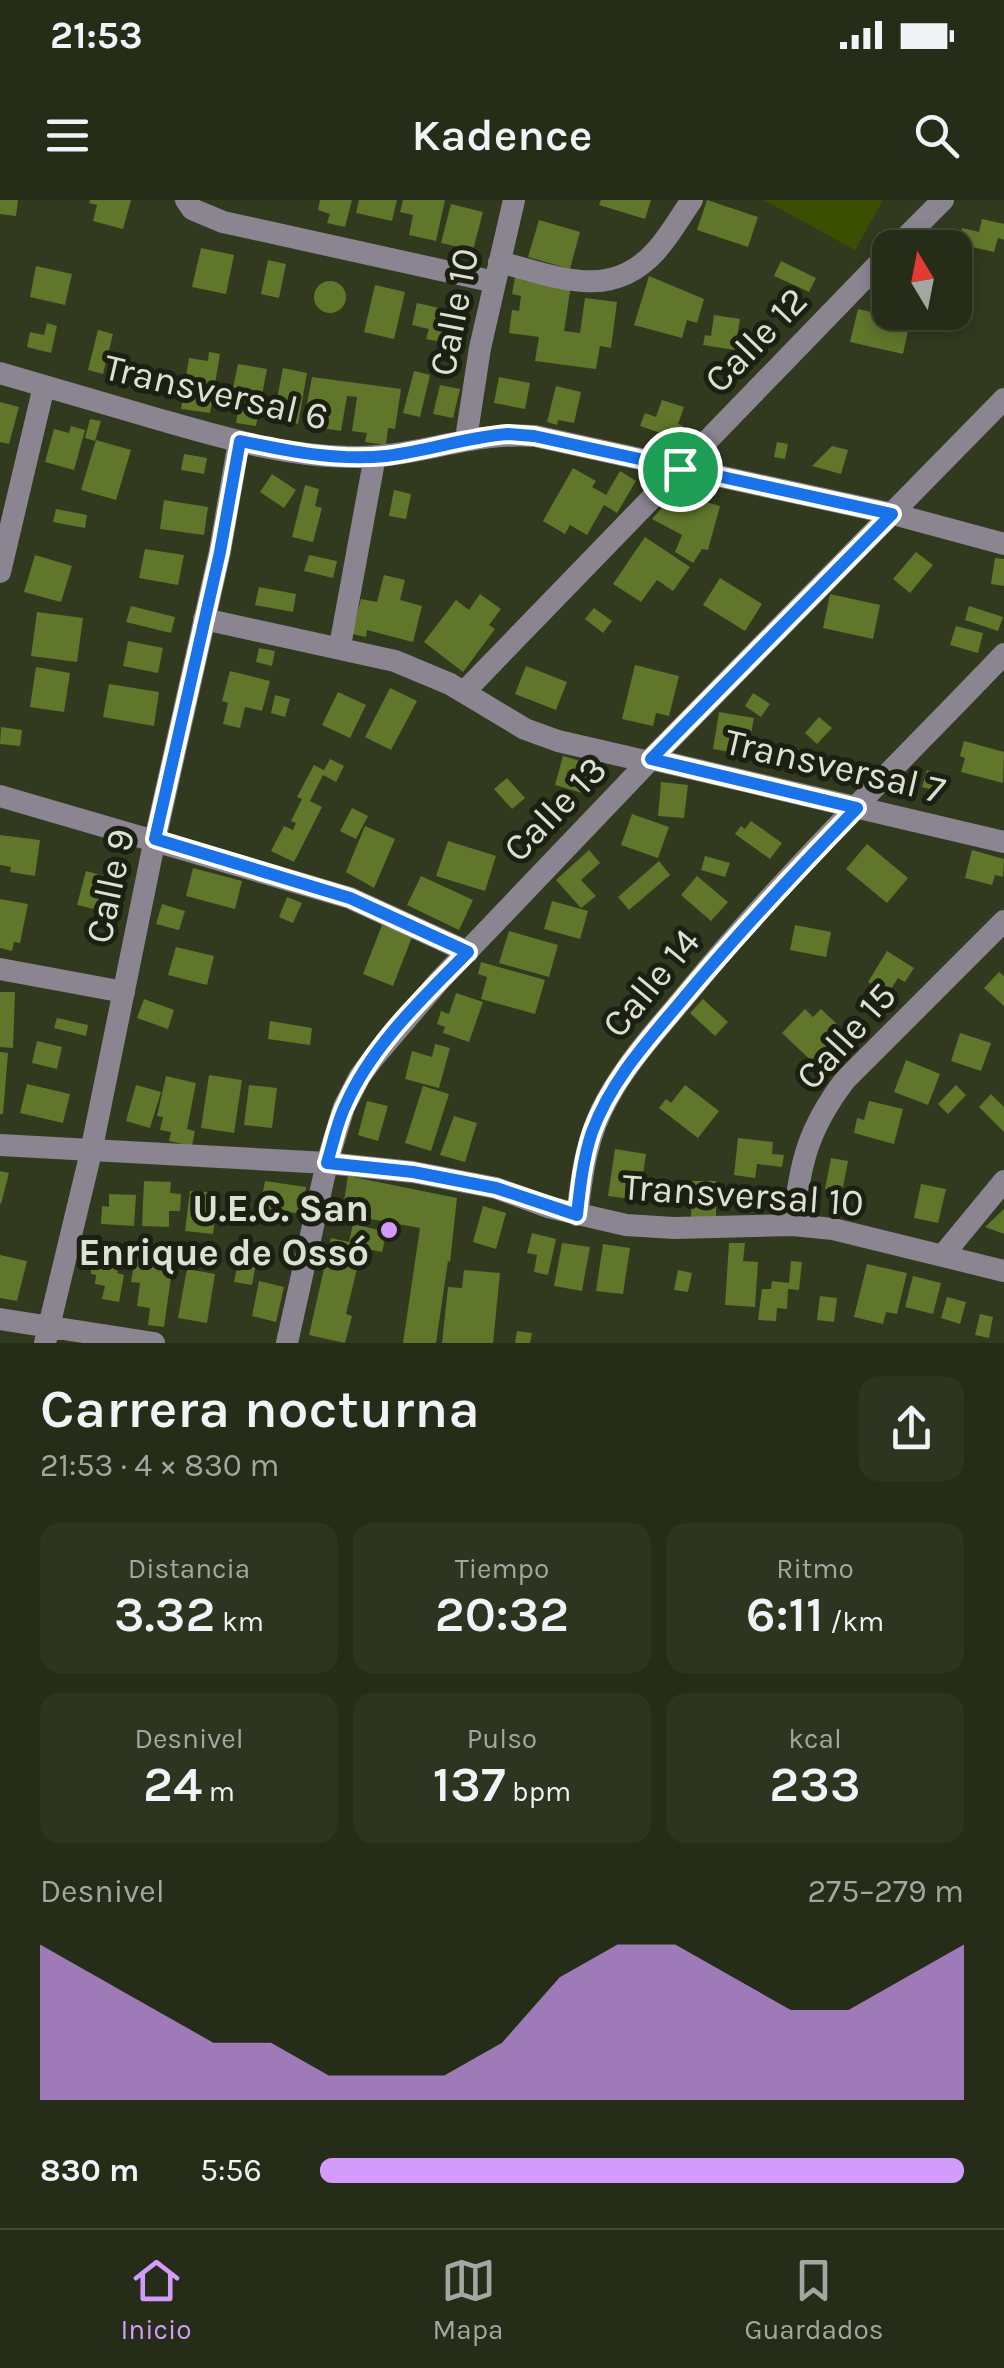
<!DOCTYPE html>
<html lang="es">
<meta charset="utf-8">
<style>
:root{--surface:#252c17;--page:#2d3420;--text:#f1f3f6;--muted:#a3a7a1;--line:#424836;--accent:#d39cfc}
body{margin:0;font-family:Karla,sans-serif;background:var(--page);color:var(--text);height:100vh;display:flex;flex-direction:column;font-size:38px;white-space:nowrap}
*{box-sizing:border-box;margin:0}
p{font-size:32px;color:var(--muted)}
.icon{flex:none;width:55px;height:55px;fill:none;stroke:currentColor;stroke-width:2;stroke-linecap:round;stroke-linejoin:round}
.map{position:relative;height:1143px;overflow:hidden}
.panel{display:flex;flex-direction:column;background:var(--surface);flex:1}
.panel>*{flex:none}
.needle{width:65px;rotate:350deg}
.fabs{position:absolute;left:872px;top:30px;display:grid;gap:20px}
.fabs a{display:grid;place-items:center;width:100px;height:100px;border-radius:20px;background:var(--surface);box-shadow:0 5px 15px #0003,0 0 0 2px var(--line);font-size:50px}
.pin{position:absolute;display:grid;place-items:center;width:85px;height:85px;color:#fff;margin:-42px;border:5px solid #fff;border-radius:50%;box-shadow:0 2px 10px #0007}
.round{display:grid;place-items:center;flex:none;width:105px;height:105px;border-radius:20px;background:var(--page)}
.overview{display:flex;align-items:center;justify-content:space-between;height:170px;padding:0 40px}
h1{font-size:55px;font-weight:600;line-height:75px}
.stats{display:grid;grid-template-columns:repeat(3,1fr);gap:15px;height:170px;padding:10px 40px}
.stats div{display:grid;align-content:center;border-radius:20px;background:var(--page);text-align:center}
.stats b{font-size:50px;font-weight:600}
.stats small{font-size:28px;font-weight:400}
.stats p{font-size:28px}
.chart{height:280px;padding:20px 40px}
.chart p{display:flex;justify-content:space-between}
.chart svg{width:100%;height:180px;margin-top:10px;fill:var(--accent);opacity:.7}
ul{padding:0 40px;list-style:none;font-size:32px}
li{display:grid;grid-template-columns:160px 120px 1fr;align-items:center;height:75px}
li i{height:25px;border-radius:12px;background:var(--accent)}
.status{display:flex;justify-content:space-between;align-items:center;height:70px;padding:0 50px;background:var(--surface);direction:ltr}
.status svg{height:28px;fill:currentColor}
header{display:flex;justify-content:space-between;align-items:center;height:130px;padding:0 40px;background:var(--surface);font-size:45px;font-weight:600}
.tabs{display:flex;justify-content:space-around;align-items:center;height:140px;border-top:2px solid var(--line);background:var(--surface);font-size:28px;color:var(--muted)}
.tabs a{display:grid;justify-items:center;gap:5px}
.tabs .current{color:var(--accent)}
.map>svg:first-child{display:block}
.green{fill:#3b4f00}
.building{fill:#5f762b}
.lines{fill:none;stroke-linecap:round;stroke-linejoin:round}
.minor{stroke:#8b8491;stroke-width:22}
.route-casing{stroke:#fff;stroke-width:20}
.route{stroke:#1a73e8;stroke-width:12}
.poi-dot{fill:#d39cfc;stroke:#1b2013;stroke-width:4}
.labels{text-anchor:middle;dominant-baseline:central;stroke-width:10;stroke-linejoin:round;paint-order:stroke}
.street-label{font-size:38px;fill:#dce2d2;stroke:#1b2013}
.poi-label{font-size:38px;font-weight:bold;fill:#dce2d2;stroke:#1b2013;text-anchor:end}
</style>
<div class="status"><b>21:53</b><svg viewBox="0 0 49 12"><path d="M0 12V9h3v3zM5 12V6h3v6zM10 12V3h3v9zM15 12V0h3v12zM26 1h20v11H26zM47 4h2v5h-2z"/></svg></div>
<header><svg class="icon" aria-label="menu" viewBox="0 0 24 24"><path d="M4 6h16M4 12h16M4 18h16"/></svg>Kadence<svg class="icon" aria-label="search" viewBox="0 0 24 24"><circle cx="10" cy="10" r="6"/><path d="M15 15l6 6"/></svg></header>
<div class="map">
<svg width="1004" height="1143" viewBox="0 0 1004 1143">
<rect width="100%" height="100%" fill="#313a1f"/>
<path class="green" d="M764 0H883L855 50Z"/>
<path class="building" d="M0 0H18L16 16 0 14Z
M90 0H131L123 29 93 21 97 5 89 3Z
M320 0H352L345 27 327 23 330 14 318 10Z
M359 0H397L392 21 356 13Z
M403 0H445L436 41 409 35 413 15 400 12Z
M601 0H651L645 19 599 5Z
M707 0 758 17 748 47 697 30Z
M451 4 483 12 473 50 441 43Z
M982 19 1004 24V40L998 38 994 52 959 44 962 28 979 32Z
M539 20 580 32 570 69 528 57Z
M201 48 234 55 226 94 192 87Z
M268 60 286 64 279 98 261 94Z
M781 61 816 78 809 92 774 76Z
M36 66 72 74 65 105 30 97Z
M649 76 704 99 697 123 687 120 682 138 634 125Z
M515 77 571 85 564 131 580 133 585 98 617 102 611 148 600 146 596 169 535 161 539 137 509 133 512 110 519 111 521 96 512 94Z
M314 97a16 16 0 1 1 32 0a16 16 0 1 1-32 0Z
M375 85 405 92 394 139 364 132Z
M417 103 448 110 441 142 426 139 429 129 412 125Z
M858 109 910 121 903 154 850 142Z
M890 112H933L931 122 888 115Z
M714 115 740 119 735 150 703 145 705 135 711 136Z
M47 123 57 126 51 153 27 147 30 132 44 135Z
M98 130 113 134 103 174 88 170Z
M209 152 220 154 210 213 181 209 189 158 208 161Z
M238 164 267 169 256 226 236 223 239 204 230 202Z
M283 168 307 173 298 224 273 219Z
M414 171 430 175 420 217 403 213Z
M312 177 401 189 395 229 388 228 386 245 365 242 367 233 352 231 357 197 347 196 341 231 303 225Z
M499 177 530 183 525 209 494 203Z
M440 185 460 189 453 218 433 214Z
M556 186 581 192 574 223 558 220 557 225 547 222Z
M662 200 684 207 678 224 683 226 678 239 640 226 645 213 656 217Z
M0 202 19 207 9 244 0 242Z
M90 219 101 221 95 241 85 238Z
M71 226 85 230 74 270 45 262 54 229 69 233Z
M96 240 131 250 116 300 81 290Z
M777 242 788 244 785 259 774 257Z
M832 246 848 250 841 274 812 266Z
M184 254 207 258 204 274 181 270Z
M573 268 596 281 592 287 606 295 620 271 636 281 617 313 604 305 587 335 570 325 565 334 543 321Z
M272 274 296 290 284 308 260 292Z
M305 285 319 289 315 306 322 308 313 342 292 337Z
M394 290 411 294 406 319 389 316Z
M691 298 720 306 708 350 702 349 693 363 675 352 682 335 652 319 666 303 688 309Z
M164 300 208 307 204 335 160 329Z
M56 309 87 315 85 328 53 322Z
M645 337 690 367 673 391 657 380 641 402 613 384Z
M145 349 184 355 178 385 139 378Z
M916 352 933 365 910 393 893 379Z
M35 355 72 366 61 402 24 392Z
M309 355 337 361 333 378 304 371Z
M995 358 1004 359V386L991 384Z
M384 375 405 380 400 400 422 406 413 442 367 430 366 437 352 434 361 399 377 402Z
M720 378 762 404 745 431 703 405Z
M259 387 296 394 293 412 255 405Z
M480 394 501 409 489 425 495 429 463 472 424 442 456 400 469 410Z
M830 394 880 405 873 439 823 428Z
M131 406 175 417 171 433 126 422Z
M969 406 1003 417 998 431 965 420Z
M594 408 612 421 603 433 585 419Z
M37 412 83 418 77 462 31 456Z
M956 426 983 433 978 453 950 445Z
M128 441 163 448 158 473 123 466Z
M259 448 275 451 272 466 256 462Z
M635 465 679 476 669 516 656 513 653 526 622 519Z
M526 466 567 482 556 510 515 494Z
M36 467 70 473 64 512 30 507Z
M230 471 270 481 262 511 245 507 240 528 223 524 228 503 222 501Z
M109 484 159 492 154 526 103 517Z
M390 488 417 501 391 550 365 537Z
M338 492 366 505 350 538 322 525Z
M753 493 770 504 761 517 745 506Z
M275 495 290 499 285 517 271 513Z
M719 512 754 518 747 555 713 549Z
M819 517 832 528 817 544 805 533Z
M1 527 22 530 20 546 0 544Z
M964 541 1004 552 1003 583 961 572 965 558 960 556Z
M563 556 597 566 589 595 555 585Z
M330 559 344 566 336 582 323 575 310 601 322 607 294 662 271 651 284 626 293 630 296 623 291 621 302 599 297 597 314 565 324 570Z
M927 570 938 574 933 590 922 587Z
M507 578 525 598 512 609 494 589Z
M661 582 688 585 684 618 658 616Z
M352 608 368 616 356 639 340 631Z
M632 614 669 627 658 658 621 645Z
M751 621 782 643 770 659 735 634 741 626 745 629Z
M365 626 395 639 374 688 346 672Z
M0 635 40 640 35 676 10 672 11 667 0 665Z
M448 641 496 656 485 691 436 676Z
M867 644 908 678 887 703 846 669Z
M589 650 600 663 581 680 596 696 581 708 556 680Z
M972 650 1004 659 1003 677 995 675 992 685 965 678Z
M705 656 730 663 725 677 701 670Z
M659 661 670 675 629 710 618 697Z
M193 668 242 681 235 709 186 696Z
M86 671 124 681 115 714 77 705Z
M421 676 473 700 459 730 407 705Z
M697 676 728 702 711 721 681 695Z
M287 697 302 703 293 723 279 717Z
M0 699 28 704 20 743 14 742 12 751 0 748Z
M552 701 588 711 580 739 544 729Z
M162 704 185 711 179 730 156 724Z
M382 725 412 737 393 786 363 774Z
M795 725 831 732 826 757 790 750Z
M509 731 558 745 549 777 499 763Z
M176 747 214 756 207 785 168 775Z
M887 751 914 768 905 782 898 778 888 794 868 782Z
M481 762 545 780 535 814 481 799 487 777 478 774Z
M999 772 1004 776V806L984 788Z
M0 792H15L13 848 0 847Z
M456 793 483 802 469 842 443 833 445 827 437 824 441 811 449 814Z
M144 799 174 810 168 829 137 818Z
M703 799 728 822 715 836 690 813Z
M805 809 813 817 821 809 838 825 830 833 844 846 821 870 782 833Z
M57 818 88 825 86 836 54 828Z
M270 821 312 828 310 845 268 839Z
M960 833 991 843 981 871 951 861Z
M37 841 62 847 57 869 32 863Z
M435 844 450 848 439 888 405 879 412 851 432 857Z
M0 852 8 853 3 914H0Z
M906 860 940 874 928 905 894 892Z
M209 875 242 880 234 933 201 928Z
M166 876 196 883 187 929 195 931 192 946 169 941 171 932 160 930 163 917 157 916Z
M27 884 70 894 63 923 20 913Z
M136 885 161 892 150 928 126 921Z
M249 885 277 888 272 928 244 925Z
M685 885 719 911 698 938 659 908 666 899 671 903Z
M956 885 966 895 948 914 938 904Z
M423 886 449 894 431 951 405 943Z
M991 894 1004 907V932L979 907Z
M367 901 388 906 378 941 358 935Z
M869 901 903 909 894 944 854 933 857 918 864 920Z
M454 916 477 923 465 962 440 955Z
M738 938 773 942 772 954 784 955 782 967 757 964 755 978 734 975Z
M615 949 646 954 639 1000 608 996Z
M831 958 848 961 842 992 825 989Z
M0 971 9 973 1 1004 0 1003Z
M348 976 457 998 450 1062 448 1061 436 1143H403L420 1028 342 1014Z
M144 981 171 982 170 993 181 994 180 1011H169V1027L142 1026Z
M265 981 306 987 302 1014 260 1008Z
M692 981H716V1017H691Z
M921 984 946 989 938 1023 914 1018Z
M190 991 218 993 213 1034 185 1031Z
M109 994 136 995 134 1026 101 1024 102 1006 109 1007Z
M483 1006 506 1013 496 1049 473 1042Z
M1004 1009V1034L985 1027Z
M353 1024 387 1032 382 1052 362 1048 346 1114 352 1116 345 1143 309 1135 331 1038 349 1042Z
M532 1033 556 1039 548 1075 534 1072 537 1055 527 1053Z
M562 1043 590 1047 582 1091 554 1086Z
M729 1043H745L743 1061 758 1062 755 1107 725 1105Z
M603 1044 630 1048 623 1094 596 1091Z
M241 1049 258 1052 252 1085 234 1082Z
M84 1052 114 1057 112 1067 118 1068 117 1073 124 1075 119 1102 102 1099 105 1086 95 1084 96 1075 91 1074V1068L82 1066Z
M0 1055 27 1061 17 1101 0 1098Z
M135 1058 173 1063 164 1127 148 1125 150 1108 137 1106 140 1083 131 1082Z
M791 1061 802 1062 799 1090 788 1089 787 1109 777 1108 776 1121 758 1120 762 1089H771L772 1081 789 1083Z
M867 1064 907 1073 897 1114 886 1112 883 1124 854 1117Z
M187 1069 215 1074 207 1123 178 1118Z
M464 1070 500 1073 493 1143H442L448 1087 462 1088Z
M678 1070 692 1073 688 1092 674 1090Z
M913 1076 941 1083 933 1114 905 1107Z
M259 1081 284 1087 276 1122 252 1116Z
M820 1096 837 1098 834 1122 817 1120Z
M947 1097 966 1102 960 1124 941 1118Z
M980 1114 993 1117 989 1138 975 1135Z
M517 1131 532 1133 530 1143H515Z"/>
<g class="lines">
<path class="minor" d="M186 0 192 9 223 22 495 82
M895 48 943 0
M499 62C556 76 609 102 655 52 669 37 680 17 692 0
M0 173C54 189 107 204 161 220 224 238 288 257 354 257 416 258 472 231 535 236L893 314 1004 344
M466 239 480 148 514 0
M0 372 44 186
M204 419 395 461 450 484 525 529 558 541 649 562
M340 446 375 256
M464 492 890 52
M651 559 1004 642
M0 596 350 698 468 752
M0 769 124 792
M0 945 327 963 413 972 496 988 548 1007 626 1025 674 1028 793 1025 833 1029 1004 1071
M577 1015C582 974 587 934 608 898 630 858 662 824 691 789 788 671 899 564 1004 454
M793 1025C800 964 807 930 845 880L1004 721
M943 1055 1004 981
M0 1119 154 1143
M45 1143 91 952 152 653 220 351 239 241
M287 1143 327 963 344 907 360 876 375 856 439 781 651 559 1004 199"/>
</g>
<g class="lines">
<g class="route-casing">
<path id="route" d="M508 234 534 236 892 314 651 559 857 608C795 672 734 737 677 806 644 845 610 883 592 932 583 959 580 987 577 1015L496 988 413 972 327 963C333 944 337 922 346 904 372 845 424 797 468 752L350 698 155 639 220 352 240 241C288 251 336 261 386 256 427 251 467 237 508 234Z"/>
</g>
<use href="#route" class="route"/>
</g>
<circle class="poi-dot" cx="389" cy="1030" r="10"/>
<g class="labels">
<g class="street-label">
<text transform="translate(454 112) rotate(-79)">Calle 10</text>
<text transform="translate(756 140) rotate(-46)">Calle 12</text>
<text transform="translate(216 192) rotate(13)">Transversal 6</text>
<text transform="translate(835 566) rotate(13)">Transversal 7</text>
<text transform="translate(555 609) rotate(-46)">Calle 13</text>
<text transform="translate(110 686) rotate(-78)">Calle 9</text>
<text transform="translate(651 783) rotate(-50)">Calle 14</text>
<text transform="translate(846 836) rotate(-48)">Calle 15</text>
<text transform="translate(743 995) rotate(4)">Transversal 10</text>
</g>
<g class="poi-label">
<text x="369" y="1008">U.E.C. San<tspan x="369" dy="44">Enrique de Ossó</tspan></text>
</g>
</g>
</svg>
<div class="fabs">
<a><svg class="needle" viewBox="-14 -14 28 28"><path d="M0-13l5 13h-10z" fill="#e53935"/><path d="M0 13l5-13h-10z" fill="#a3a7a1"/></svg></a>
</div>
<div class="pin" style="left:680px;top:269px;background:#1e9e55"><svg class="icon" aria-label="arrive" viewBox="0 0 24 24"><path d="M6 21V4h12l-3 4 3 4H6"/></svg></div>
</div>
<section class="panel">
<div class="overview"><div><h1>Carrera nocturna</h1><p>21:53 · 4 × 830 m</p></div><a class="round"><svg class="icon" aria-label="share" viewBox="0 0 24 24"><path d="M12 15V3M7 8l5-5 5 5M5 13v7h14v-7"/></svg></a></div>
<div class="stats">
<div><p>Distancia</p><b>3.32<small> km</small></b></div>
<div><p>Tiempo</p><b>20:32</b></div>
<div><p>Ritmo</p><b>6:11<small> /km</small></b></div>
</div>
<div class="stats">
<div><p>Desnivel</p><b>24<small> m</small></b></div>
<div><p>Pulso</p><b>137<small> bpm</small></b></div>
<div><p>kcal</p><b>233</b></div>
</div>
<div class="chart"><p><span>Desnivel</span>275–279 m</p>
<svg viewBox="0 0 160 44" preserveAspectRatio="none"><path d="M0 44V6L10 14L20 22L30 30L40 30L50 38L60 38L70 38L80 30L90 14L100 6L110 6L120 14L130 22L140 22L150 14L160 6V44z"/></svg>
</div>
<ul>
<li><b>830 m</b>5:56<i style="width:100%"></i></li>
</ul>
</section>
<nav class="tabs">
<a class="current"><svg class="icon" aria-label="home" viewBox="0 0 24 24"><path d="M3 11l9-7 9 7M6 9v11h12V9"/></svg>Inicio</a>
<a><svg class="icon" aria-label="map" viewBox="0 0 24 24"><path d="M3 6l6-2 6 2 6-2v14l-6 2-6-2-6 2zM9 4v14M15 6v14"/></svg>Mapa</a>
<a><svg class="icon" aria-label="saved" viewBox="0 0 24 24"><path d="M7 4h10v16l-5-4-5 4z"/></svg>Guardados</a>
</nav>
